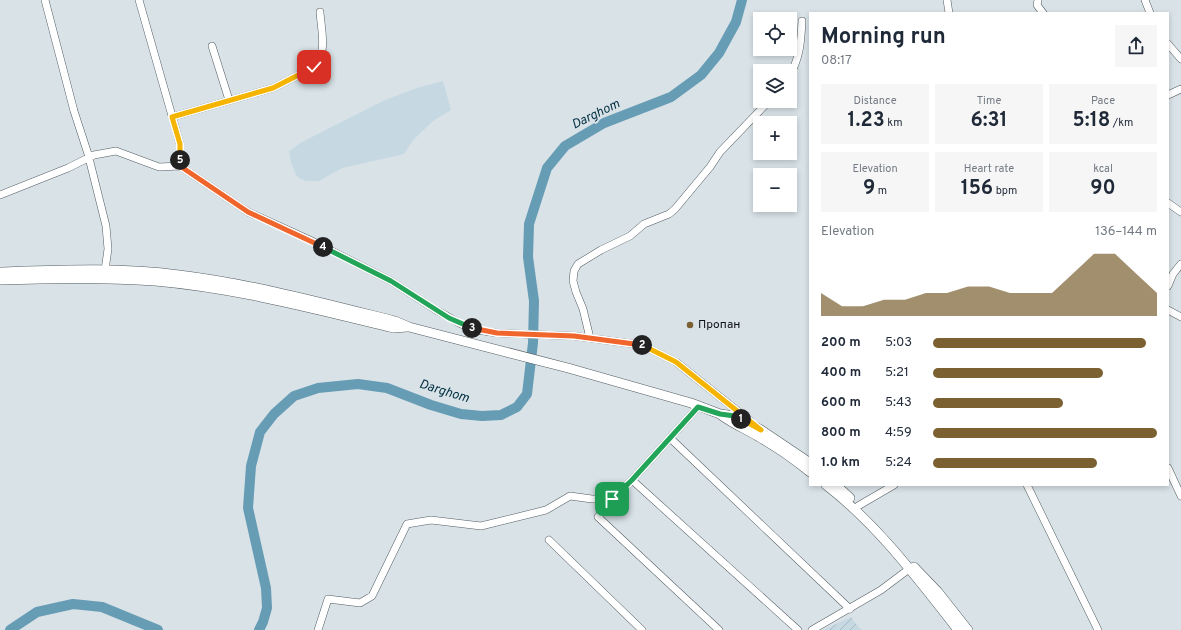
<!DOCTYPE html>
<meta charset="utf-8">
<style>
:root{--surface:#fff;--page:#f6f6f7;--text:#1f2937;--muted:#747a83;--accent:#7b6032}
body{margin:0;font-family:Overpass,sans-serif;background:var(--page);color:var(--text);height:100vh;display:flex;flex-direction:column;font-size:15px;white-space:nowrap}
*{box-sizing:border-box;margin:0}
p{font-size:13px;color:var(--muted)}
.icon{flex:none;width:22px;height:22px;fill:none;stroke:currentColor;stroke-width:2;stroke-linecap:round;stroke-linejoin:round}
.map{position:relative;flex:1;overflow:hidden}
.details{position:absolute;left:809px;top:12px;width:360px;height:474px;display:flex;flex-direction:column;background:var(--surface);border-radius:0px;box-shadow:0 2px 6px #0003}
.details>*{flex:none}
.fabs{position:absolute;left:753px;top:12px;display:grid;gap:8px}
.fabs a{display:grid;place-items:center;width:44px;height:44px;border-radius:0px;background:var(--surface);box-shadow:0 2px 6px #0003;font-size:20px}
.pin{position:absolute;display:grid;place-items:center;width:34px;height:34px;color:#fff;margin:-17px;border-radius:8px;box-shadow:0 2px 6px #0006}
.km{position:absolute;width:20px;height:20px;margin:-10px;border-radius:50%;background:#222;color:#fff;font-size:11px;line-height:20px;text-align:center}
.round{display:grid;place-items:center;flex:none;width:42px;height:42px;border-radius:0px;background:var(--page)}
.summary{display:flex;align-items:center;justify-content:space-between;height:68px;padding:0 12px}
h1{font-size:22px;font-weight:700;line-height:30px}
.metrics{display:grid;grid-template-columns:repeat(3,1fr);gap:6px;height:68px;padding:4px 12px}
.metrics div{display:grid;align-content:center;border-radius:0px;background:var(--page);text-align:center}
.metrics b{font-size:20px;font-weight:700}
.metrics small{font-size:11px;font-weight:400}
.metrics p{font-size:11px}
.chart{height:112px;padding:8px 12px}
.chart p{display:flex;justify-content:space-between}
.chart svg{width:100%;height:72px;margin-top:4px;fill:var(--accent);opacity:.7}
ul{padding:0 12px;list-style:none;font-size:13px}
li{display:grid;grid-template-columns:64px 48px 1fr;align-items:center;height:30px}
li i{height:10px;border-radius:5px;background:var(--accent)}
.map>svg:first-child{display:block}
.built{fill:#c6d9e2}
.industrial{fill:url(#industrial-furrows)}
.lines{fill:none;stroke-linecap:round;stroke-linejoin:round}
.river{stroke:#679cb5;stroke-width:10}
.minor-casing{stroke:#545d62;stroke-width:8}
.major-casing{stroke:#545d62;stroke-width:10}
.minor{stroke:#fff;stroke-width:7}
.major{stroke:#fff;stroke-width:9}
.split-1-casing{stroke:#fff;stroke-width:8}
.split-2-casing{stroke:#fff;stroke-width:8}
.split-3-casing{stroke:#fff;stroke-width:8}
.split-4-casing{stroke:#fff;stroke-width:8}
.split-5-casing{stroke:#fff;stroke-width:8}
.split-6-casing{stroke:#fff;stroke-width:8}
.split-1{stroke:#22a559;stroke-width:5}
.split-2{stroke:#f5b400;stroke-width:5}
.split-3{stroke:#f0652b;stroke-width:5}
.split-4{stroke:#22a559;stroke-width:5}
.split-5{stroke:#f0652b;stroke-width:5}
.split-6{stroke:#f5b400;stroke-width:5}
.poi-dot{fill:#7b6032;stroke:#d8e2e7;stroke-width:1.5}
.labels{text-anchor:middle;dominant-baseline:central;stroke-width:4;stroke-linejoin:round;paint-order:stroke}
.poi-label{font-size:12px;fill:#0d1012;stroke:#d8e2e7;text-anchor:start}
.water-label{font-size:13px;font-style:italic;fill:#002f41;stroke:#d8e2e7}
</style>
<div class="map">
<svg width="1181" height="630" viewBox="0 0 1181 630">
<defs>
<pattern id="industrial-furrows" width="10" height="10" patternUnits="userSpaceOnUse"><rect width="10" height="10" fill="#c6d9e2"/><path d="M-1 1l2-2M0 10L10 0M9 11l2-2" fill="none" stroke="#a9b9c1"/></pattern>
</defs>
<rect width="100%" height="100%" fill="#d8e2e7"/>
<path class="built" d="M443 81 451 110 433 121 413 140 404 154 342 168 319 181H306L299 178 296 175 291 162 289 151 302 142 385 100 417 88Z"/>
<path class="industrial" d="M851 617 861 630H823Z"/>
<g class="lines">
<path class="river" d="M10 630 37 612 73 604 102 607 158 630
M259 630 263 622 267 608 266 588 248 508 251 466 260 432 274 414 294 396 318 388 358 384 387 388 431 405 461 414 482 416 501 415 517 407 527 394 533 343 534 301 528 257 529 224 547 168 565 146 604 123 671 97 701 75 719 53 736 22 742 0"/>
<g class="minor-casing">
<path id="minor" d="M45 0 74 111 88 154 106 226 108 249 105 270
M139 0 180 144V166
M947 0 949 13
M1038 0 1037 5 1043 13
M1145 0 1150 13
M1168 44 1181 59
M212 46 229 100
M790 75C800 57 801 41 802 21
M1168 95 1181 89
M172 117 273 88 314 67C328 54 321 29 320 12
M0 195 68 168 94 155 116 151 159 167 180 166 248 212 314 242 391 281 436 310 461 324 477 330 497 333 574 336 642 345 676 362 750 421
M1168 203 1181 212
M1168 286 1173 274 1181 264
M1168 310 1181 317
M590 338 583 309 576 292 573 281 574 271 578 264 601 250 630 236 644 224 669 214 675 209 710 167 720 152 769 101
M670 438 850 609
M1168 468 1181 496
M632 480 798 630
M1027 485 1098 630
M612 499 598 517 719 630
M858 506 894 485
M549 540 642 630
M318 630 328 599 360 603 372 596 407 524 431 520 481 526 546 510 570 496 592 499H612L632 480 698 407
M812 630 881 590 909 569"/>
</g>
<g class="major-casing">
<path id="major" d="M0 272C59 270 120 267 179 275 252 284 323 303 395 321L409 327 568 368 691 403 720 414 735 416 761 430 810 463
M0 280C52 278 103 277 155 281 236 288 315 309 394 328L407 327
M721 415C733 424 746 429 759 437 777 447 794 459 810 472
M826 485C878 525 918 579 958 630
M836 485 850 498
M914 567 938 592 968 630"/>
</g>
<use href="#minor" class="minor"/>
<use href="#major" class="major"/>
</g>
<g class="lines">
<g class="split-1-casing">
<path id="split-1" d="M612 499 632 480 698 407 720 414 735 416 741 419"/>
</g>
<g class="split-2-casing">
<path id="split-2" d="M642 345 676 362 761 430 741 419"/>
</g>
<g class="split-3-casing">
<path id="split-3" d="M472 328 497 333 574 336 642 345"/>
</g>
<g class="split-4-casing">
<path id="split-4" d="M323 247 391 281 449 318 472 328"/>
</g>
<g class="split-5-casing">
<path id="split-5" d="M180 160V166L248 212 323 247"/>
</g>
<g class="split-6-casing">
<path id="split-6" d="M180 160V144L172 117 273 88 314 67"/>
</g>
<use href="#split-1" class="split-1"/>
<use href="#split-2" class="split-2"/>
<use href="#split-3" class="split-3"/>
<use href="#split-4" class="split-4"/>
<use href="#split-5" class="split-5"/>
<use href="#split-6" class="split-6"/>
</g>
<circle class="poi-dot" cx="690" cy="325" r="4"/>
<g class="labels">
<g class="poi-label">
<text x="698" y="325">Пропан</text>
</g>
<g class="water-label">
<text transform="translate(596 115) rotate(-26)">Darghоm</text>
<text transform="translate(444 392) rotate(17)">Darghоm</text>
</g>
</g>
</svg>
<div class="fabs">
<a><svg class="icon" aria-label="locate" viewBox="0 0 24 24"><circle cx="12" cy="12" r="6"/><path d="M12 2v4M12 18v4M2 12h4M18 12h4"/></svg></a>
<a><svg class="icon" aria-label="layers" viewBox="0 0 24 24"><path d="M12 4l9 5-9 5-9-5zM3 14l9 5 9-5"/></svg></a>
<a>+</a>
<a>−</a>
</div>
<div class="pin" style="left:612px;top:499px;background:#1e9e55"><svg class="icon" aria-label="arrive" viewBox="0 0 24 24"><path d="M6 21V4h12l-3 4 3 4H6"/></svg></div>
<div class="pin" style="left:314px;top:67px;background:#d93025"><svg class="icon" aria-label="check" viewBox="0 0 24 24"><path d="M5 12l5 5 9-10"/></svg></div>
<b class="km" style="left:741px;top:419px">1</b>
<b class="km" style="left:642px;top:345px">2</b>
<b class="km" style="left:472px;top:328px">3</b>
<b class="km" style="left:323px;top:247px">4</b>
<b class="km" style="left:180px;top:160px">5</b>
<section class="details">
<div class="summary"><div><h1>Morning run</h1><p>08:17</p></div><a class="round"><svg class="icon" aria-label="share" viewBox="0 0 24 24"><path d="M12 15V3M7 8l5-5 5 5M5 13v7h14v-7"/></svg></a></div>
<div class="metrics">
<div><p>Distance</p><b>1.23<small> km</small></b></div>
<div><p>Time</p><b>6:31</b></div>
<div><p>Pace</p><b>5:18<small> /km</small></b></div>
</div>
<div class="metrics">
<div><p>Elevation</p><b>9<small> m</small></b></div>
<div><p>Heart rate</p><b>156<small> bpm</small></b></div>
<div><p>kcal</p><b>90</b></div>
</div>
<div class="chart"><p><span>Elevation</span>136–144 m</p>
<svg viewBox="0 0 160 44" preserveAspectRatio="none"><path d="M0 44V30L10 38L20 38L30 34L40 34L50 30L60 30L70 26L80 26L90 30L100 30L110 30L120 18L130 6L140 6L150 18L160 30V44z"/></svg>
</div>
<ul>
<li><b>200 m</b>5:03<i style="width:95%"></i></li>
<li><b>400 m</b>5:21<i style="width:76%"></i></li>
<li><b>600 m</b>5:43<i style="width:58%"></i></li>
<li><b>800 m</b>4:59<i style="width:100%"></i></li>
<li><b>1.0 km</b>5:24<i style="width:73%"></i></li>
</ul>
</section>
</div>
